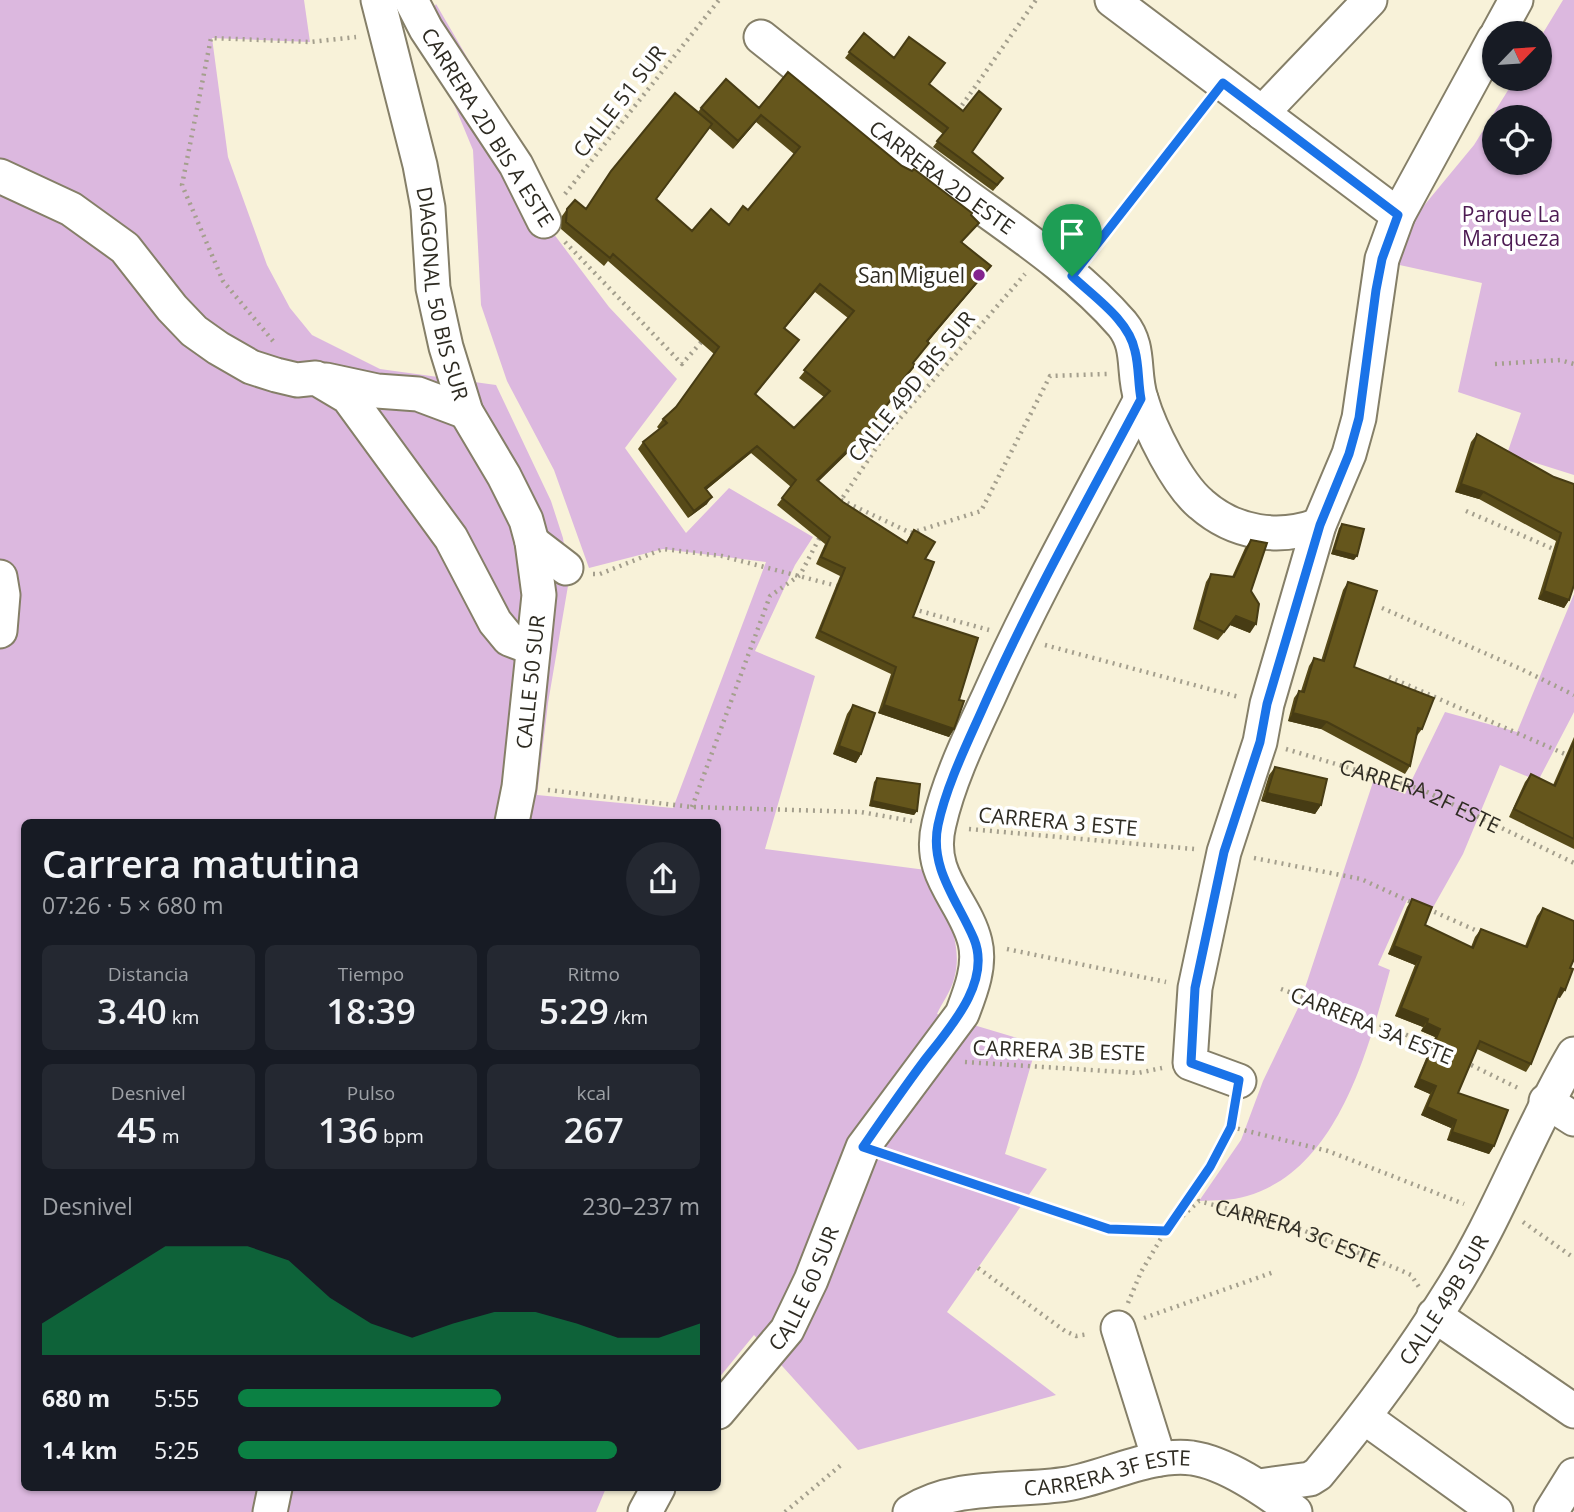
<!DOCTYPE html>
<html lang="es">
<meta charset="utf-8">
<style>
:root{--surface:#171b24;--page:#242831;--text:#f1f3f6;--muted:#9ea1a6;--accent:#0b8043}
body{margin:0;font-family:"Open Sans",sans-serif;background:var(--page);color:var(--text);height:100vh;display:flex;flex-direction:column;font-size:26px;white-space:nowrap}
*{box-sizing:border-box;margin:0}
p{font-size:23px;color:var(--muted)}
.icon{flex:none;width:38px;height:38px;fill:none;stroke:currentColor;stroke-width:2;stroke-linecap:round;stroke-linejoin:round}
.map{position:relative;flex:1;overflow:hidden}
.drawer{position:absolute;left:21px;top:819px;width:700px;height:672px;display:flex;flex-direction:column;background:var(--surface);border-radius:10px;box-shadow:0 2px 5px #0004}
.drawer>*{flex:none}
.needle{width:46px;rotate:65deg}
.tools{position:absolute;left:1482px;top:21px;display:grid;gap:14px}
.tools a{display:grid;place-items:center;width:70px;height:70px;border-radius:50%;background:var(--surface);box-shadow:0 2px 5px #0004;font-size:35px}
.pin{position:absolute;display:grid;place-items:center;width:60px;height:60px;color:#fff;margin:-72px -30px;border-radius:50% 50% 50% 0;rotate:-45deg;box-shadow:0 0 7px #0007}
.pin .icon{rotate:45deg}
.round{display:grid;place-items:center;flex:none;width:74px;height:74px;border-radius:37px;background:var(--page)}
.head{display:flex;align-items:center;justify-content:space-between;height:119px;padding:0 21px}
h1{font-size:38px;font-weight:600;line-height:52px}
.metrics{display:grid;grid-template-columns:repeat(3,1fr);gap:10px;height:119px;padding:7px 21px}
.metrics div{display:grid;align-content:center;border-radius:10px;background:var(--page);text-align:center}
.metrics b{font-size:35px;font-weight:600}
.metrics small{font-size:19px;font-weight:400}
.metrics p{font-size:19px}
.chart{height:196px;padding:14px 21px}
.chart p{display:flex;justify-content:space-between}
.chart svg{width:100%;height:126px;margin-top:7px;fill:var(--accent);opacity:.7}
ul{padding:0 21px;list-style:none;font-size:23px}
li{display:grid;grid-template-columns:112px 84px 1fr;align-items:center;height:52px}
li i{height:18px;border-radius:9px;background:var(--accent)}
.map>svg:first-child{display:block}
.green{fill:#dcb8df;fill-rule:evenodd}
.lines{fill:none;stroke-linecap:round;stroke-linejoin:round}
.minor-casing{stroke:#857f68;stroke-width:37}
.path{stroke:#a49f8d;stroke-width:4.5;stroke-dasharray:2 5;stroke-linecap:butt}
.minor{stroke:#fff;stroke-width:33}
.wall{fill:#574a18;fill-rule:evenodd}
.shaded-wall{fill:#473c14}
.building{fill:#65561c;stroke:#473c14;stroke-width:2;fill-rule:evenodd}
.route-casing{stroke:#fff;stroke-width:14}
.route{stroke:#1a73e8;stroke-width:9}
.poi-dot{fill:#84248e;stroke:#fff;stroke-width:2.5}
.labels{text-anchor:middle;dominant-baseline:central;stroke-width:7;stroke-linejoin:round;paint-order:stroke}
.street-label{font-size:21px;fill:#2e2b22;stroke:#fff}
.park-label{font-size:21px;fill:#4d1b53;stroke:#fff}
.poi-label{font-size:21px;fill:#2e2b22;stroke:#fff;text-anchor:end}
</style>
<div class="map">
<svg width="1574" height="1512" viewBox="0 0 1574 1512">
<rect width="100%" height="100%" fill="#f8f2d9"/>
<path class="green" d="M0 0H304L310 42 212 38 228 157 267 265 290 308 312 335 380 369 496 385 551 501 563 538 569 580 548 703 537 795 673 808 766 562 663 549 589 568 554 470 507 381 481 305 473 150 422 27 436 4 533 170 544 221 609 307 677 379 625 448 686 533 729 488 813 537 795 565 755 651 815 676 765 849 926 870C942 903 965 942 954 979 951 991 942 1003 937 1014L1037 1044 1005 1154 1047 1169 947 1312 1056 1395 858 1450 754 1335 718 1379V822H24V1488H606L596 1512H0Z
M1563 0H1574V475L1507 454 1521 413 1458 392 1482 283 1395 264 1417 214 1474 145 1515 79H1540V38ZM1494 117H1540V163H1494Z
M1574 594V712L1538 781 1500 765 1463 854 1431 911 1407 900 1378 965 1390 970C1368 1050 1338 1170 1247 1196 1232 1201 1215 1200 1199 1201L1241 1140 1263 1081 1299 1006 1373 782 1405 794 1445 712 1517 732Z"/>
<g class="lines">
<g class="minor-casing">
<g id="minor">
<path id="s3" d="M378 0 420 165 428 208 433 288 446 347 466 412 504 476 526 520 532 542 539 595 519 787 512 822"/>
<path d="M411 0 426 29 516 165 544 221"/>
<path d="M1112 0 1398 215"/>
<path d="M1498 33 1516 0"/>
<path id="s4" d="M761 37C826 89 891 140 958 190 1014 231 1076 271 1122 324 1141 347 1132 372 1141 399 1150 429 1177 484 1201 504 1235 534 1279 540 1319 525"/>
<path d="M1262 113 1370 0"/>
<path d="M0 176 71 209 125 248 172 308 194 331 218 348 251 367 276 375 297 380 316 378 348 397 451 538 495 622 509 639 533 648"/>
<path d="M326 380 377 391 418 394 466 412"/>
<path d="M532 542 566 568"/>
<path d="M0 577 3 595 0 631"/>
<path d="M1239 1081 1190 1063 1195 988 1224 852 1260 742 1267 704 1319 525 1349 454 1359 418 1382 259 1398 215 1494 39"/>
<path d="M1546 1101 1574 1119"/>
<path d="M1434 1315 1574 1411"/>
<path d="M1118 1328 1159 1459"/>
<path id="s5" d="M718 1412 787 1330 811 1280 863 1147 962 1014C970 993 981 966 975 942 965 900 926 876 939 824 949 780 970 737 989 696 1034 595 1089 498 1141 399"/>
<path d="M1364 1417 1496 1512"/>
<path id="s6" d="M1259 1486 1310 1479 1318 1474C1365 1417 1410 1357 1449 1294 1498 1218 1528 1132 1574 1054"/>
<path d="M270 1512 275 1488"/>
<path d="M645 1512 658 1488"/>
<path id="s7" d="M910 1512C956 1483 1015 1492 1067 1484 1107 1477 1150 1453 1192 1458 1227 1463 1267 1492 1295 1512"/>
<path d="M1551 1512 1574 1475"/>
</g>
</g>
<g class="path">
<path d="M958 111 1036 0"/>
<path d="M565 194 719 0"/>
<path d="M565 242 682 364 703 340"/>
<path d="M1090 254 1205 106"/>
<path d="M273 341 223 281 182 185 211 38 310 42 356 37"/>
<path d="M1495 364 1560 360 1574 364"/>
<path d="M841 500 911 533 981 511 1050 376 1107 374"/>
<path d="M839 503 883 438 1025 274"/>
<path d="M1466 511 1558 551"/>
<path d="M593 574H600L663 549 722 556 841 587"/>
<path d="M1382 608 1521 669 1574 695"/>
<path d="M913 609 989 630"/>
<path d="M1045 645 1239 697"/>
<path d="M1389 677 1574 758"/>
<path id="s1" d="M1286 749 1423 790 1574 863"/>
<path d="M548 790 692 807 861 812 912 821"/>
<path d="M692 807 770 596 800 575 821 535"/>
<path d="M969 829 1194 849"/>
<path d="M1254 858 1361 879 1413 903"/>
<path d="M1428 909 1484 934"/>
<path d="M1007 949 1166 982"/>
<path d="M1281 989 1398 1031 1435 1048"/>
<path d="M965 1062 1138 1073 1162 1068"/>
<path d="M1465 1062 1520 1089"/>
<path d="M1231 1127 1328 1151 1464 1204"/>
<path id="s2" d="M892 1157 1109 1229 1166 1231 1199 1201 1295 1227 1400 1270 1411 1275 1419 1287"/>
<path d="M1523 1222 1574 1258"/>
<path d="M1171 1223C1196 1188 1226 1152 1234 1109"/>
<path d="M978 1268 1065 1331 1076 1336 1088 1334"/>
<path d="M1128 1303 1141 1272 1166 1230"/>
<path d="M1144 1318 1274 1272"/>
<path d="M785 1512 841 1465"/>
</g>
<use href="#minor" class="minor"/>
</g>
<path class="wall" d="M864 33 929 85 972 152 999 184 993 191 933 147 943 134 845 58Z
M701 108H759L902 166 971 215 979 223 962 242 991 266 928 342 929 343 913 363 910 372 861 440 818 481 843 502 906 542 914 530 925 559 913 617 959 700 954 729 949 737 878 713 891 674 815 638 840 576 816 564 825 544 777 505 791 487 751 453 706 490 707 504 688 518 638 449 643 442 659 429 657 427 663 419 676 407 714 354 608 261 604 266 561 229 562 216 567 209H586L698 112ZM756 122 794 154 748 210 729 225 692 231 656 200 709 128 733 149ZM815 292 848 318 799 378 824 397 794 428 755 395 793 347 785 328Z
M1477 434 1554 477 1569 600 1564 608 1538 599 1556 541 1479 499 1455 492 1471 442Z
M1342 524 1354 560 1331 554 1339 528Z
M1251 540 1250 633 1230 625 1218 640 1193 629 1206 582 1211 574 1232 577 1245 548Z
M1348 582 1354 667 1422 729 1416 737 1410 766 1405 774 1321 729 1288 721 1294 698 1299 691H1301L1309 666 1314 658 1321 661 1343 590Z
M853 705 861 754 856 763 833 754 847 714Z
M1574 737V849L1509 817 1525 782 1531 774 1553 785Z
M1275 767 1321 805 1315 814 1261 801 1269 775Z
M877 778 917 811 914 815 869 806 874 782Z
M1412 899 1425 925 1471 947 1475 937 1481 929 1525 946 1537 916 1543 908 1560 998 1557 997 1531 1064 1526 1072 1477 1049 1458 1093 1494 1146 1489 1154 1447 1140 1451 1128 1421 1115 1430 1094 1414 1087 1435 1037 1421 1031 1423 1027 1395 1016 1415 965 1388 954 1407 907Z"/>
<path class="shaded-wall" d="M761 115 756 122 733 149 738 141Z
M991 266 986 273 922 348 927 341Z
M898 392 861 440 812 488 817 480Z
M757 446 751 453 700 495 705 488Z
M1461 484 1484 492 1479 499 1455 492Z
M712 497 707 504 688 518 694 511Z
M1334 550 1357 556 1354 560 1331 554Z
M1544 591 1569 600 1564 608 1538 599Z
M1236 616 1256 624 1250 633 1230 625 1218 640Z
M884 705 954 729 949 737 878 713Z
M1293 713 1327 722 1321 729 1288 721Z
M839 746 861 754 856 763 833 754Z
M1267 793 1321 805 1315 814 1261 801Z
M872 801 917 811 914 815 869 806Z
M1394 946 1421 957 1415 965 1388 954Z
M1561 988 1565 990 1560 998 1555 996Z
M1401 1008 1428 1019 1423 1027 1395 1016Z
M1427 1023 1440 1029 1435 1037 1421 1031Z
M1419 1079 1436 1086 1430 1094 1414 1087Z
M1427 1107 1456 1120 1451 1128 1421 1115Z
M1452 1132 1494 1146 1489 1154 1447 1140Z"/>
<path class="building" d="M864 33 894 58 909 37 945 63 929 84 963 111 979 91 1001 109 972 152 1003 178 997 185 937 141 948 128 849 52Z
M788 72 902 166 912 171 914 169 972 213 971 215 979 223 961 242 991 266 927 341 929 343 913 363 915 365 901 382 903 384 866 432 817 480 843 502 907 543 914 530 935 542 925 559 934 562 913 617 978 638 959 700 964 701 954 729 884 705 896 667 820 631 845 568 821 557 830 537 782 498 796 480 757 446 705 488 712 497 694 511 643 442 667 423 663 419 676 407 719 347 613 254 610 258 566 222 567 209 575 200 586 209 611 171 675 93 712 124 656 199 692 231 711 209 729 225 743 206 748 210 800 147 761 115 738 141 701 108 726 79 759 108ZM820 284 854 311 804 370 830 391 794 428 755 394 799 340 784 328Z
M1477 434 1554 477 1574 484V585L1569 600 1544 591 1561 533 1484 492 1461 484Z
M1342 524 1364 529 1357 556 1334 550Z
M1251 540 1267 543 1251 591 1259 604 1256 624 1236 616 1224 632 1198 620 1211 574 1234 577Z
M1348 582 1377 591 1354 667 1434 698 1422 729 1418 728 1410 766 1327 722 1293 713 1299 691 1304 692 1314 658 1324 661Z
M853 705 875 713 861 754 839 746Z
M1574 742V839L1514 809 1531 774 1555 786Z
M1275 767 1327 779 1321 805 1267 793Z
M877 778 920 784 917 811 872 801Z
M1412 899 1432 907 1425 925 1473 948 1481 929 1527 947 1543 908 1574 921V959L1570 968 1573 969 1565 990 1561 988 1531 1064 1480 1041 1458 1093 1508 1110 1494 1146 1452 1132 1456 1120 1427 1107 1436 1086 1419 1079 1440 1029 1427 1023 1428 1019 1401 1008 1421 957 1394 946Z"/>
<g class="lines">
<g class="route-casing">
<path id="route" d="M1223 83 1398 215 1382 259 1376 290 1359 418 1349 454 1320 525 1267 704 1260 742 1224 852 1195 988 1191 1063 1239 1080 1231 1127 1210 1167 1166 1231 1109 1229 863 1147C883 1118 903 1089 924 1061 948 1030 992 983 974 939 958 901 929 868 938 825 947 783 969 740 986 701 1032 598 1088 499 1141 399 1138 383 1139 366 1135 351 1129 320 1094 297 1072 276Z"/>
</g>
<use href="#route" class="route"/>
</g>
<circle class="poi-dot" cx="979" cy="275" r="7"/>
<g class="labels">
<g class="street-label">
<text transform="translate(619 101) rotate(-52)">CALLE 51 SUR</text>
<text transform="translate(488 127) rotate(58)">CARRERA 2D BIS A ESTE</text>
<text stroke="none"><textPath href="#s4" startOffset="229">CARRERA 2D ESTE</textPath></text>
<text stroke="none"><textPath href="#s3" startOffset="301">DIAGONAL 50 BIS SUR</textPath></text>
<text transform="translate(911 386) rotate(-51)">CALLE 49D BIS SUR</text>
<text transform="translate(530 682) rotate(-84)">CALLE 50 SUR</text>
<text stroke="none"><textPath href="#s1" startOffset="142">CARRERA 2F ESTE</textPath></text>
<text transform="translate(1058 821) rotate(5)">CARRERA 3 ESTE</text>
<text transform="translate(1372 1025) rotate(22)">CARRERA 3A ESTE</text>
<text transform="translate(1059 1050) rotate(2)">CARRERA 3B ESTE</text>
<text stroke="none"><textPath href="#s2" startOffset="434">CARRERA 3C ESTE</textPath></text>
<text stroke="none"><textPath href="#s5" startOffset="152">CALLE 60 SUR</textPath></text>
<text stroke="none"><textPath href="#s6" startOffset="276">CALLE 49B SUR</textPath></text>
<text stroke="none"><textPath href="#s7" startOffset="203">CARRERA 3F ESTE</textPath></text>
</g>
<g class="park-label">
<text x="1511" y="214">Parque La<tspan x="1511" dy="24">Marqueza</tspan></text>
</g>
<g class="poi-label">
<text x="965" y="275">San Miguel</text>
</g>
</g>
</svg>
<div class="tools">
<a><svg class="needle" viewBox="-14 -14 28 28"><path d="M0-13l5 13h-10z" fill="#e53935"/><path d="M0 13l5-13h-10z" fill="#9ea1a6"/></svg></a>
<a><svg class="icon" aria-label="locate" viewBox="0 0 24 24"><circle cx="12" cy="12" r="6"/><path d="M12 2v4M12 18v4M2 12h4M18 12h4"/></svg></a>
</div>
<div class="pin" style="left:1072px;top:276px;background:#1e9e55"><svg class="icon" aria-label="arrive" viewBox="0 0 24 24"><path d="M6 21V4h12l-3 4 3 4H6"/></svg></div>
<section class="drawer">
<div class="head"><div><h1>Carrera matutina</h1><p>07:26 · 5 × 680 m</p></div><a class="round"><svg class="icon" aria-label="share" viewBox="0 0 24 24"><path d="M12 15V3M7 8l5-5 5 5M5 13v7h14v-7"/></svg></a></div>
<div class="metrics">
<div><p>Distancia</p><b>3.40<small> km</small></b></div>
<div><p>Tiempo</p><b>18:39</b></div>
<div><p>Ritmo</p><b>5:29<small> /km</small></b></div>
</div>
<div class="metrics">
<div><p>Desnivel</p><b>45<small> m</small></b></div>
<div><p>Pulso</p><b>136<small> bpm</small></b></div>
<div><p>kcal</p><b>267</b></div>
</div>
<div class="chart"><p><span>Desnivel</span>230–237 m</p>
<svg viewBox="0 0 160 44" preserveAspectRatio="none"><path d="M0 44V33L10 24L20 15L30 6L40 6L50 6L60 11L70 24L80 33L90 38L100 33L110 29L120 29L130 33L140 38L150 38L160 33V44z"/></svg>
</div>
<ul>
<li><b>680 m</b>5:55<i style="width:57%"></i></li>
<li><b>1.4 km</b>5:25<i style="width:82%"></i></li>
</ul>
</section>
</div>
